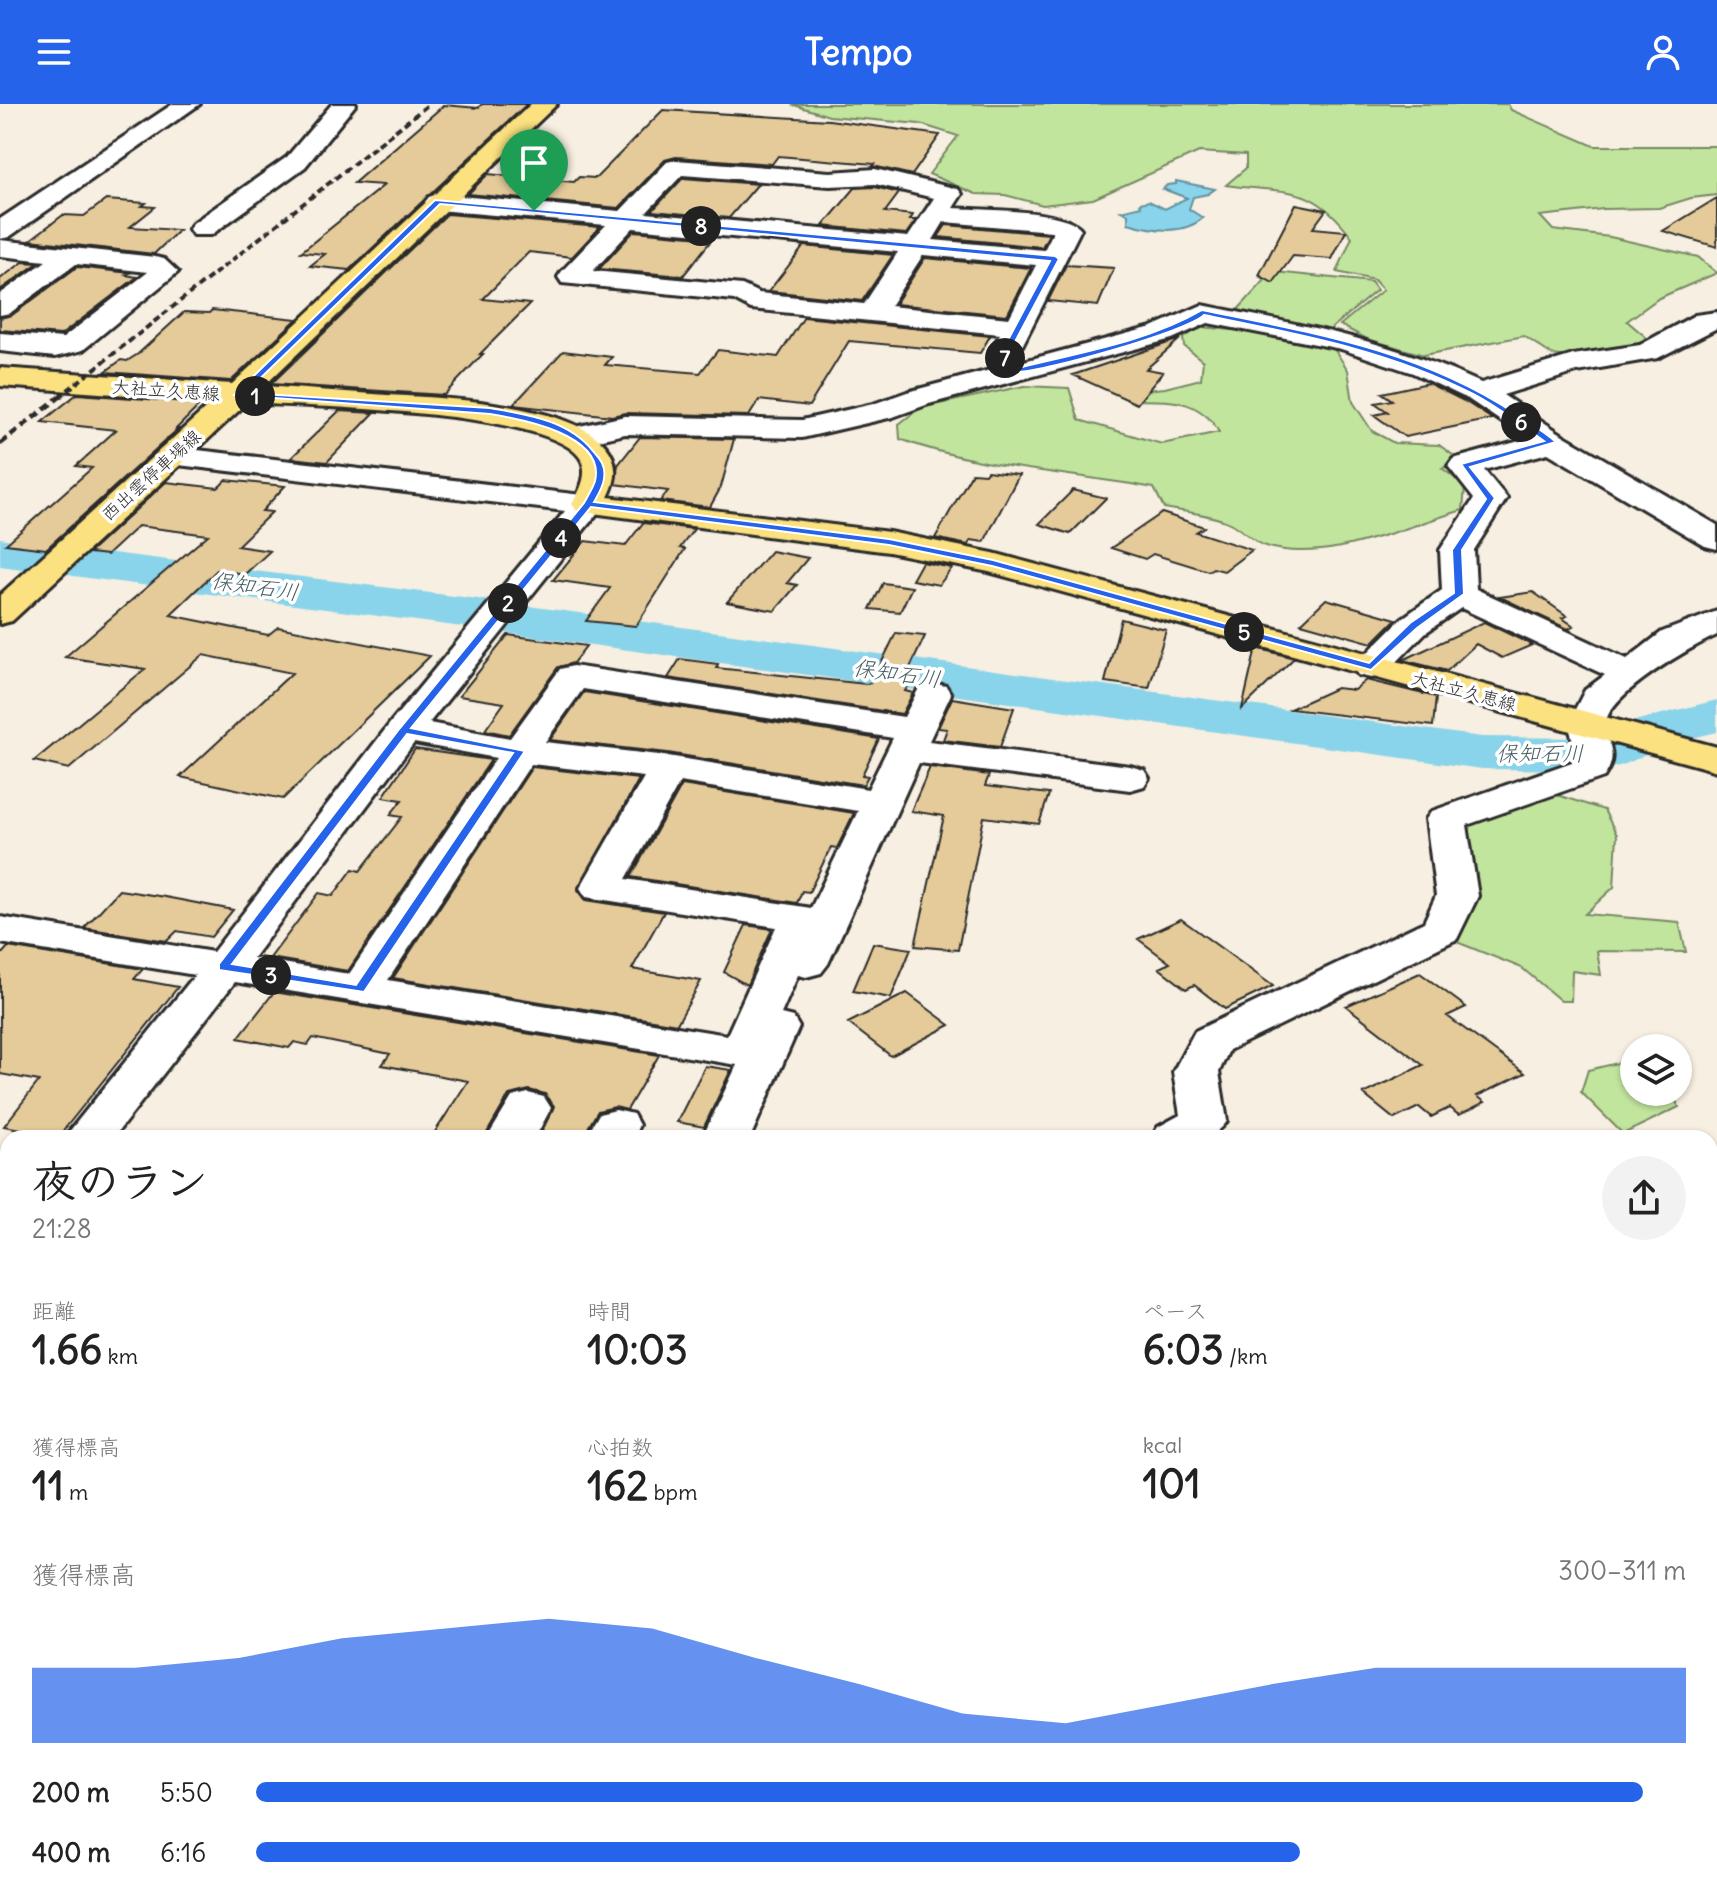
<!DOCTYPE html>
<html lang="ja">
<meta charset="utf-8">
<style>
:root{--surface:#fff;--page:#f2f2f2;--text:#222;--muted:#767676;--accent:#2563eb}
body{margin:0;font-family:Delius,"Klee One",sans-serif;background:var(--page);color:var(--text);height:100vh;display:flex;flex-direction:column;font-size:30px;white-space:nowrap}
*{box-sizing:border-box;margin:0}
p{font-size:26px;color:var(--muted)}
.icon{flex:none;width:44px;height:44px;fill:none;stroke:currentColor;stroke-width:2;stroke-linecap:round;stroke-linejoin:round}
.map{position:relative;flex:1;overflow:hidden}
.sheet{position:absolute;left:0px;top:1026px;width:1718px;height:768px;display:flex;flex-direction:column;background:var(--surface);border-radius:24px 24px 0 0;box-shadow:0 2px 6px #0004}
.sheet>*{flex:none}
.buttons{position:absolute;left:1620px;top:930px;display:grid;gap:16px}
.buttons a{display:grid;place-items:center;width:72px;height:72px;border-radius:50%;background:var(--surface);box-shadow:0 2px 6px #0004;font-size:40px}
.pin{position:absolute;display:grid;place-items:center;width:68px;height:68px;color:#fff;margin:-82px -34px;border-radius:50% 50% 50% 0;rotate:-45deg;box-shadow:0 0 8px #0007}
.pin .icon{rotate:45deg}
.km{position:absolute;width:40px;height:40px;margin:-20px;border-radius:50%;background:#222;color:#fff;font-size:22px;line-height:40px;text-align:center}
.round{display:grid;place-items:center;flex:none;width:84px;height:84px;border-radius:42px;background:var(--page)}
.summary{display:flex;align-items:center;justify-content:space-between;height:136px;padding:0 32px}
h1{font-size:44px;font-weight:800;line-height:60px}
.metrics{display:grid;grid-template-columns:repeat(3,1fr);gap:12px;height:136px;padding:8px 32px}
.metrics div{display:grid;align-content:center}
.metrics b{font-size:40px;font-weight:800}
.metrics small{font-size:22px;font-weight:400}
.metrics p{font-size:22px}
.chart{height:224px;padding:16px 32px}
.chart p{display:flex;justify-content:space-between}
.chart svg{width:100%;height:144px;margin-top:8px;fill:var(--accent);opacity:.7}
ul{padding:0 32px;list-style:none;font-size:26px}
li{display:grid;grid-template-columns:128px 96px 1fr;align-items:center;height:60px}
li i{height:20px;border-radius:10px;background:var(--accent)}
header{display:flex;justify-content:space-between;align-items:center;height:104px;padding:0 32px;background:var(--accent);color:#fff;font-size:36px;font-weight:800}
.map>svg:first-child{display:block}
.green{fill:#c2e59e;stroke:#768864;stroke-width:2}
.water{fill:#89d4ea;stroke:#63909e;stroke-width:2}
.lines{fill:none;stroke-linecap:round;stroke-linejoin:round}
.river{fill:#89d4ea;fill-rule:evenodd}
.building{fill:#e5cb9a;stroke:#2b2b2b;stroke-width:2}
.minor-casing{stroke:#2b2b2b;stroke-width:6}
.major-casing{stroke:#2b2b2b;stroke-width:6}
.minor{fill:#fff;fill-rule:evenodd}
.major{fill:#fbe180;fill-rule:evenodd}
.rail-far1{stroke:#2b2b2b;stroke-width:4;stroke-dasharray:7 4;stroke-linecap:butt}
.rail{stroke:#2b2b2b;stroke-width:5;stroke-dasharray:9 5;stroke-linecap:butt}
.route{fill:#2563eb;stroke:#fff;stroke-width:2;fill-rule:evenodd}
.labels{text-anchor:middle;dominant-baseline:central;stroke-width:7;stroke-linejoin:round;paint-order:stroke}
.far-street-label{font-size:18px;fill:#2b2b2b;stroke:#fff}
.water-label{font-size:22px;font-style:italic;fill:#475e64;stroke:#fff}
</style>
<header><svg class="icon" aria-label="menu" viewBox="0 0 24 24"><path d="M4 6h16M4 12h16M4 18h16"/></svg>Tempo<svg class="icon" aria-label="person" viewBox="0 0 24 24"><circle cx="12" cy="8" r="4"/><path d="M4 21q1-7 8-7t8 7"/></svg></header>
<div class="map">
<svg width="1717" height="1794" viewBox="0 0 1717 1794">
<rect width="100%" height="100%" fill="#f7efe1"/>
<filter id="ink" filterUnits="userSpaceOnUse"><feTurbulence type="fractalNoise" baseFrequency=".0125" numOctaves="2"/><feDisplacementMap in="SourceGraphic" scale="16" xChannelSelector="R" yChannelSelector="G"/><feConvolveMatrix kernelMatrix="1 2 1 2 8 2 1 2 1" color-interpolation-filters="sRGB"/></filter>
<g filter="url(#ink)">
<path class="green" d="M791 0H1508L1511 6 1594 42H1717V91L1691 94 1659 104 1603 105 1540 112 1553 126 1610 133 1698 153 1717 169 1659 194 1627 217 1647 234 1632 248 1587 255 1552 251 1524 232 1424 251 1367 235 1340 221 1383 186 1374 176 1337 168 1352 133C1311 78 1288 90 1226 81L1246 64V51L1199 48 1093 95 1043 101 1005 91 976 90 929 70 958 32 920 20 829 12Z
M1265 167 1371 178 1377 186 1326 229 1234 210 1266 175 1260 173Z
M1201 223 1283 231 1334 245 1348 266 1353 298 1372 327 1394 339 1439 341 1461 357 1442 364 1465 382 1463 406C1406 422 1325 461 1266 442 1253 438 1242 425 1230 419 1211 410 1184 408 1164 404L1154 384C1069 368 981 365 900 335L899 320 920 304 1024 282 1069 284 1079 316 1162 340 1219 328C1197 291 1165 297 1127 296L1126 288 1165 284 1201 275 1203 257 1184 242 1183 234Z
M1551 689 1604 706 1617 731 1614 783 1585 810 1679 818 1686 848 1597 847 1601 871 1572 867 1571 897H1561L1522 864 1452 836 1462 719Z
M1634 955V988H1672L1679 1003 1623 1030 1581 988 1588 966Z"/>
<path class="water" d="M1176 77 1215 85 1208 90 1193 93 1189 105 1203 114C1182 132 1152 126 1128 119V110L1121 107 1141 102 1140 99 1149 97 1165 105 1187 94 1163 85 1167 81 1176 80Z"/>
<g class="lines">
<path class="river" d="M0 434C20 437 57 448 73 444L478 495 1482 633 1596 634 1638 616 1717 596V628L1676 638 1623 661 1604 666 1482 665 478 525 73 472 54 465 43 468 0 462Z"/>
</g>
<path class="building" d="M482 0H527L349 166 310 162 325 150 301 148 384 81 354 79 444 1 478 4Z
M663 6 829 16 940 31 912 71 873 62 875 60 778 52 772 60 676 53 665 56 619 104 468 90 488 70 574 78 579 73 596 74Z
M683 74 758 80 729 114 652 107Z
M875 83 899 89 885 108 913 111 910 116H916L906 130 823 122 855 84Z
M1717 94V143L1663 127Z
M106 96 146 99 142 102 155 103 130 123 179 126 154 150 30 136 63 111 84 112Z
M1296 100 1326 106 1313 124 1346 127 1332 155 1293 152 1273 179 1259 171Z
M447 110 600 123 572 153 529 148 483 195 530 200 480 250H483L444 291 271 280Z
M946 121 1049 130 1042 143 938 133Z
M634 127 713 134 683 172 599 165Z
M804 142 893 151 862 197 769 187Z
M925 154 1031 164 1007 211 895 200Z
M23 158 38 159 0 186V175Z
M1066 161 1114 164 1098 202 1048 197Z
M77 163 130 169 126 171 137 173 61 231 0 226V214L12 211Z
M212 206 297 215 231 277 105 268 121 256 127 257 138 250 184 208 209 209Z
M804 213 990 232 980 249 849 237 809 302 759 296 749 312 625 309 612 312 513 301 563 247 612 253 605 261 700 269 718 246 778 253Z
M1180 235 1146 265 1163 268 1137 300 1073 271Z
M1428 279 1466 298 1492 315 1405 333 1374 311 1388 308 1375 299 1392 296 1382 289Z
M77 290 202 299 176 325H178L46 445 6 440 92 364 76 362 116 326 42 318Z
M339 307 374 309 327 358 291 354Z
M640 333 734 335 721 383 710 403 660 397 668 387 614 380 618 361Z
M987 367 1019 371 984 438 971 436 968 441 935 434 972 369 985 370Z
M226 376 285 382 262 407 272 408 237 442 270 447 245 470 217 466 170 511 268 531 278 523 430 552 283 695 180 673 292 569 203 551 69 665 34 657 145 565 65 553 208 431 138 422 107 451 89 449 166 378 218 384Z
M1073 386 1106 394 1070 430 1039 420Z
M1162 409 1204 423 1196 428 1252 446 1224 467 1213 464 1208 467 1153 450 1145 455 1111 444Z
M643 419 694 425 680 444 685 445 636 522 586 517 610 484 553 476 585 437 625 442Z
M771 447 808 454 787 479 797 481 775 507 727 498Z
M922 458 952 464 939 481 912 476Z
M883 479 912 483 900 508 870 505Z
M1533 488 1567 512 1562 514 1574 522 1568 525 1500 493Z
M1326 495 1396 515 1372 539 1301 519Z
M1121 515 1166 526 1149 584 1105 578Z
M1484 518 1532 541 1502 554 1476 540 1447 567 1403 556Z
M896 529 925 532 902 581 908 582 905 587 913 589 902 610 668 574 680 555 718 560 716 564 866 580 872 578Z
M508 531 586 542 573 559 558 563 509 631 485 626 504 599 459 592Z
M1256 544 1294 554 1242 605Z
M1366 576 1436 593 1433 622 1290 605 1336 584 1354 586Z
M584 588 879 635 862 671 868 672 863 681 668 649 550 636Z
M952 594 1014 604 1000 643 943 636 947 625 938 624Z
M415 645 491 656 348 867 270 854 319 789 333 792 353 765 360 767 402 713 390 711 402 696 383 693Z
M532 663 639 675 578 786 586 796 664 808 632 865 701 877 677 920 393 874Z
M930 663 989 671 985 682 1049 690 1039 720 984 713 958 846 915 842 944 712 911 707Z
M682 681 854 709 837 744 831 743 809 788 802 787 797 799 631 773Z
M119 786 165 793 233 806 211 833 177 827 167 837 84 824Z
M1181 815 1273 882 1225 905 1194 881 1186 885 1159 864 1170 859 1138 835Z
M746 821 772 825 747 881 724 868Z
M873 839 911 845 891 894 853 887Z
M8 843 143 865 134 875 178 883 59 1032 4 1022 39 977 0 970V852Z
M1420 869 1466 903 1447 912 1525 969 1477 992 1485 998 1459 1011 1449 1004 1431 1013 1419 1003 1394 1015 1363 990 1423 961 1346 902Z
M274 888 659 951 627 1006 615 1003 598 1007 582 1034 540 1031 554 1002 545 990 529 986 509 991 484 1034H431L468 977 382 961 390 950 313 934 308 941 294 938 289 944 238 934Z
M907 889 950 921 891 952 848 919Z
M705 962 731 966 704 1023 677 1018Z"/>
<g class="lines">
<g class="minor-casing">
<path id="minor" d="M173 0H200L9 133 0 135V115Z
M332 0H356L305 63 211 131H193L189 125 193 119 287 53Z
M676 56 830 68 875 65 958 85 962 90 953 104C979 106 1067 105 1081 125L1018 250 1014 256 1004 259 994 256 990 250 1000 230 751 205 734 196 562 179 558 173 562 167 606 121 438 106 429 103 425 98 429 93 438 90 620 107 667 58ZM682 71 830 82 875 80 934 94 908 133 646 109ZM944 118 1051 127 1053 128 1044 146 933 136ZM633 124 898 148 864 200 759 189 742 181 593 167ZM923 151 1036 161 1009 214 890 202Z
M0 136 155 153 164 155 178 168 83 246 55 253 0 247V229L63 234 148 168 76 160 10 209 0 211V190L46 157 0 152Z
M1202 201C1302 221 1387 235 1481 279L1573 251 1640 241 1695 211 1717 208V224L1658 254 1577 268 1503 291 1563 331 1717 421V445L1705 442 1548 349 1484 366 1507 394 1474 446 1476 485 1627 555 1662 528 1717 507V531C1692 542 1608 590 1606 619 1604 639 1621 648 1604 673L1467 721 1478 792 1457 835 1229 946 1219 968 1227 1017C1211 1042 1178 1034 1151 1034L1158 1023 1180 1011 1173 968 1195 927 1424 818 1436 792 1426 715 1432 707 1572 658 1574 641 1568 619 1585 586 1605 571 1461 504 1425 529 1384 571 1371 574 1358 571 1353 563 1401 515 1442 486 1440 446 1474 395 1448 362 1453 355 1527 335 1468 295 1413 269 1341 245 1208 219 1172 235 929 300 893 313 802 334 625 330 577 341 566 339 562 332 566 325 625 312 802 316 873 300 907 288 1152 223Z
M172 343 599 393 604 400 599 407 429 619 510 634 560 565 573 562 904 613 920 582 933 579 946 582 951 590 929 637 1130 662 1144 666 1149 674 1144 682 1130 686 919 659 828 860 821 869 806 873 798 871 781 910 793 913 799 923 750 1034H702L737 961 235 878 113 1034H64L195 871 0 839V813L213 848 391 618 565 407 161 359 156 352 161 345ZM583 585 893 634 868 685 668 652 545 638ZM414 639 496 654 349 870 253 854ZM531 660 644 673 580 784 586 793 776 823 727 931 388 876ZM680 678 858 707 811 804 626 775Z
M528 989 544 993 551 1004 535 1034H487L512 993Z
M616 1006 633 1010 639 1021 633 1034H585L599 1010Z
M8 1118V1160L0 1162V1120Z
M0 1177 8 1178V1214L0 1213Z
M1710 1429H1717V1475H1710Z
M0 1604 8 1606V1658L0 1656Z
M1710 1650 1717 1652V1707L1710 1705Z
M437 1786H502L499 1794H434Z
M567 1786H632L635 1794H570Z
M1490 1786H1554L1553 1794H1489Z"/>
</g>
<g class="major-casing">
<path id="major" d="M531 0H557L264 282C305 285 346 288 387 291 435 294 658 298 608 393L889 428 993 449 1717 643V667L989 468 889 448 577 407 572 400C579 388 587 374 583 360 568 305 301 303 247 299L12 517 0 520V491L214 297 0 282V264L232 280Z"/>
</g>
<use href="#minor" class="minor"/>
<use href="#major" class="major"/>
<path class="rail-far1" d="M59 293 429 0"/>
<path class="rail" d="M0 340 62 291"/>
</g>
</g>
<path class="route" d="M435 96 1055 152 1059 155 1008 251 1022 263C1082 248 1149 237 1202 206 1314 229 1419 246 1516 310 1529 319 1544 327 1556 338L1470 363 1495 394 1462 446 1464 490 1417 524 1371 566 992 462 889 441 591 403 411 624 525 647 364 888 219 866V860L400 624 584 399C587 393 593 384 595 377 606 330 520 315 490 310L234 291ZM440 100 1050 157 1000 251 1004 259 1018 268C1043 268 1189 227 1204 211 1297 230 1388 246 1473 290 1498 303 1521 321 1544 337L1461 360 1486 395 1452 446 1454 489 1410 519 1369 559 993 456 889 435 594 398C598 391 603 383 604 375 606 362 601 356 593 347 568 316 528 311 490 304L245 289ZM407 630 513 649 356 881 232 860Z"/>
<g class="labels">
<g class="far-street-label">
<text transform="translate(166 286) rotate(4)">大社立久恵線</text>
<text transform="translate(151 371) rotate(-42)">西出雲停車場線</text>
<text transform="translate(1464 587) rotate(15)">大社立久恵線</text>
</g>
<g class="water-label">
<text transform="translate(255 482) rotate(8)">保知石川</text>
<text transform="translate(897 569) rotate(8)">保知石川</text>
<text x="1540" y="649">保知石川</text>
</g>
</g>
</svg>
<div class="buttons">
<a><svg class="icon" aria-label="layers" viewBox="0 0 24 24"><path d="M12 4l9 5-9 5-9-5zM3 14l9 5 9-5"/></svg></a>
</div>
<div class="pin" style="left:534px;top:107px;background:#1e9e55"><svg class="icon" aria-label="arrive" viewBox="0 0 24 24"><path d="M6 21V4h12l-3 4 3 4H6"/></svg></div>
<b class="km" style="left:255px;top:292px">1</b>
<b class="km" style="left:508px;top:499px">2</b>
<b class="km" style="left:271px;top:871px">3</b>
<b class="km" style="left:561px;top:434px">4</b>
<b class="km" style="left:1244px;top:528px">5</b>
<b class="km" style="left:1521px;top:318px">6</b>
<b class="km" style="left:1005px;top:254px">7</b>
<b class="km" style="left:701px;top:122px">8</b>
<section class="sheet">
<div class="summary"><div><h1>夜のラン</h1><p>21:28</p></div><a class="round"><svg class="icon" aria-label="share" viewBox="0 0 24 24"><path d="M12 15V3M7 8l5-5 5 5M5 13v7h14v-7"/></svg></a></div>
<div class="metrics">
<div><p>距離</p><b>1.66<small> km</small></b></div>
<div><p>時間</p><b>10:03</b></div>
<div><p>ペース</p><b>6:03<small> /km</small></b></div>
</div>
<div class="metrics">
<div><p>獲得標高</p><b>11<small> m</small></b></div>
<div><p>心拍数</p><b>162<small> bpm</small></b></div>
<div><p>kcal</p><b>101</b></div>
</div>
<div class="chart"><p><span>獲得標高</span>300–311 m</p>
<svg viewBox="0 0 160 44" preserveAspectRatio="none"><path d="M0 44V21L10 21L20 18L30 12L40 9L50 6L60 9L70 18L80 26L90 35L100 38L110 32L120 26L130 21L140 21L150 21L160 21V44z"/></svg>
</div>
<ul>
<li><b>200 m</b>5:50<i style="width:97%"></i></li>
<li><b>400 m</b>6:16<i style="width:73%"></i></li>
</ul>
</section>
</div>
